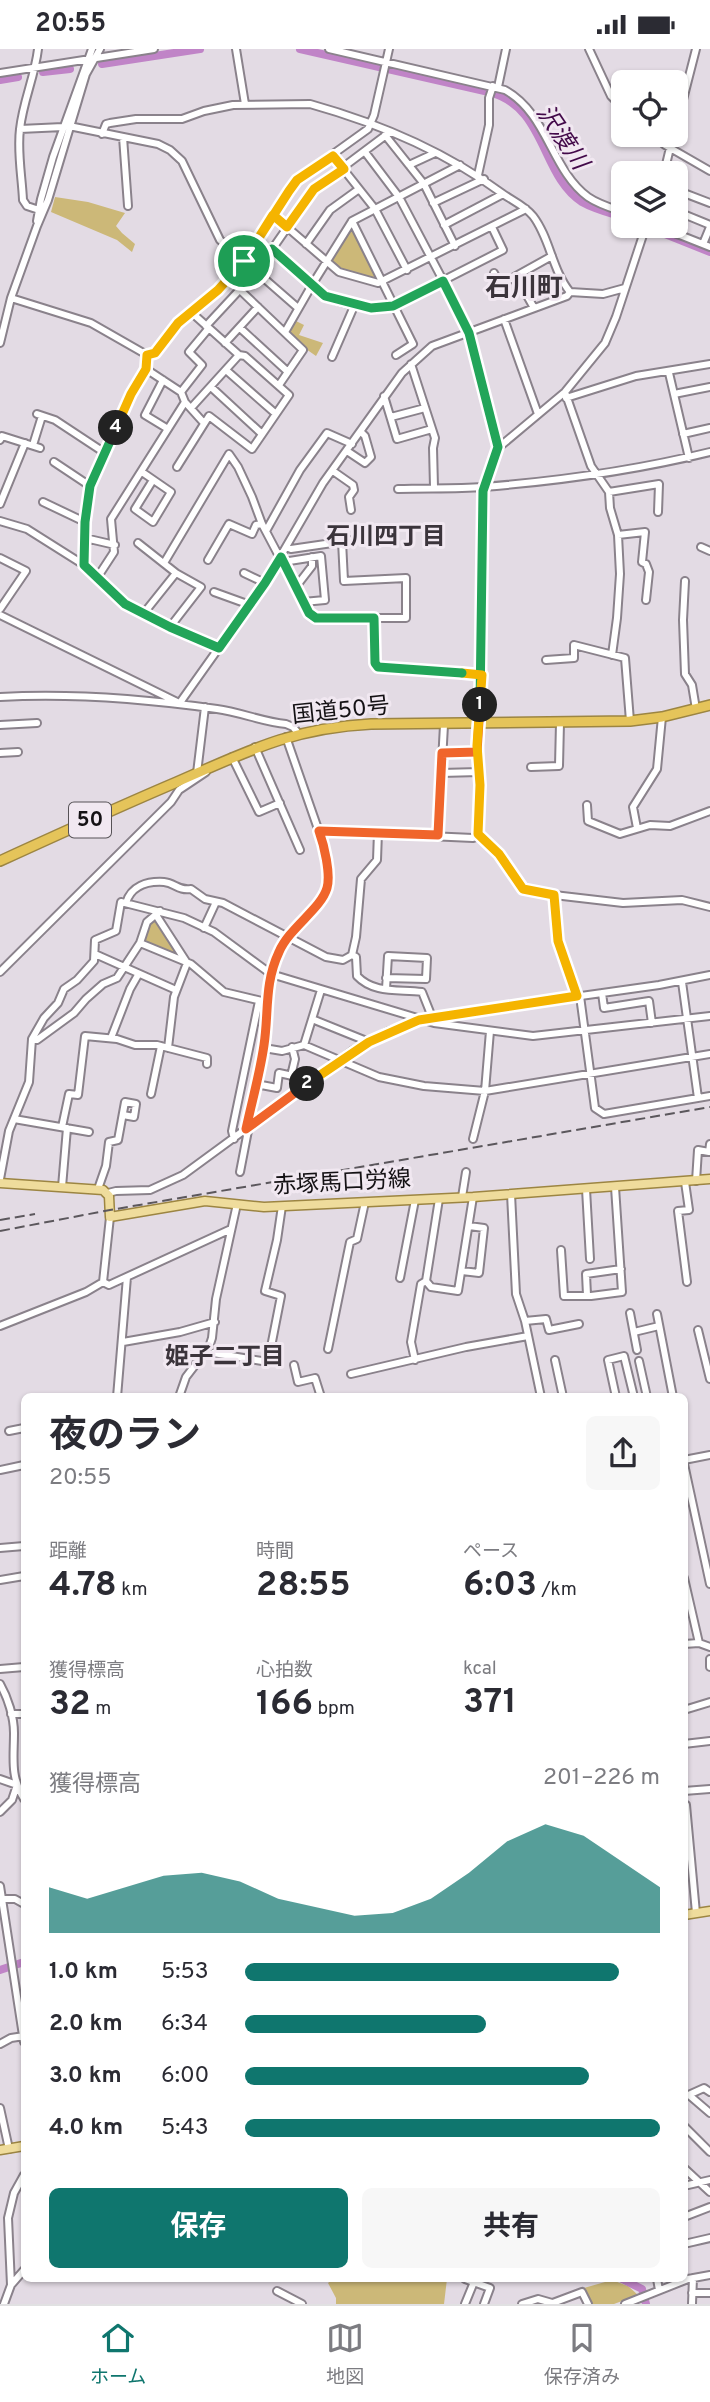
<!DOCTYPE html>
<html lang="ja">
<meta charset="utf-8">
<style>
:root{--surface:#fff;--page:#f7f7f7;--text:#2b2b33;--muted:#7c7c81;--line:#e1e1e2;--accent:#0f766e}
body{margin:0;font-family:Overpass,"Noto Sans JP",sans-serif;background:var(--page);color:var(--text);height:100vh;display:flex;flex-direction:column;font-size:26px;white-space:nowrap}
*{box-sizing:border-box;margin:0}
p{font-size:23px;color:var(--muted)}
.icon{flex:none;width:38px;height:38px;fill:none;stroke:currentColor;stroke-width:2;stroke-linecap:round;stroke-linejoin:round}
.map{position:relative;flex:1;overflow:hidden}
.drawer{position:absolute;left:21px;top:1344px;width:667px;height:889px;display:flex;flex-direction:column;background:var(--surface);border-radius:10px;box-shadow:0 2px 5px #0004}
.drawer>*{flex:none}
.tools{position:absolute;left:611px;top:21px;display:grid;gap:14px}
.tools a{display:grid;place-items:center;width:77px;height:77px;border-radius:10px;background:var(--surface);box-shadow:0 2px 5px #0004;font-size:35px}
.pin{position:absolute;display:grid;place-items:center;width:60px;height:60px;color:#fff;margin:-30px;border:4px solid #fff;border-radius:50%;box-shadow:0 2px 7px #0007}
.km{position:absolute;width:35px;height:35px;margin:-18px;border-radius:50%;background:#222;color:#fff;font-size:19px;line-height:35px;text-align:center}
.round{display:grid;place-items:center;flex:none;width:74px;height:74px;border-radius:10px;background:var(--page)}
.overview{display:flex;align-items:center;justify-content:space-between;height:119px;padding:0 28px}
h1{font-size:38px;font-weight:700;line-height:52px}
.figures{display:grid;grid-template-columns:repeat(3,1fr);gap:10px;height:119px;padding:7px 28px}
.figures div{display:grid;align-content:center}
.figures b{font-size:35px;font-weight:700}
.figures small{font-size:19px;font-weight:400}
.figures p{font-size:19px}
.chart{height:196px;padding:14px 28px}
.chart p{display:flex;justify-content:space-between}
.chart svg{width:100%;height:126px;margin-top:7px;fill:var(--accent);opacity:.7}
.action{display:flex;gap:14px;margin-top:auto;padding:14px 28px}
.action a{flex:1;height:80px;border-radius:10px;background:var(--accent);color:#fff;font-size:28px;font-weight:700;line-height:80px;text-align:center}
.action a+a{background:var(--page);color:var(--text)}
ul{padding:0 28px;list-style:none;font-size:23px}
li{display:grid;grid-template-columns:112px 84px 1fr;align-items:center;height:52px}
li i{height:18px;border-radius:9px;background:var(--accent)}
.status{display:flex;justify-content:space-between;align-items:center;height:49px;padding:0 35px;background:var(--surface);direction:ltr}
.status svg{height:19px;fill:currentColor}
.tabs{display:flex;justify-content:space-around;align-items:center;height:98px;border-top:2px solid var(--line);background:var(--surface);font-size:19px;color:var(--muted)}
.tabs a{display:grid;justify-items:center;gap:4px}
.tabs .on{color:var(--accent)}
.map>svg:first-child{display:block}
.green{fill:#ccb878}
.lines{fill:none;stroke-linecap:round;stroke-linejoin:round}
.river{stroke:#c084c7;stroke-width:8}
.minor-casing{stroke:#8a828b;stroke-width:10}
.major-casing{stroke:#9c8542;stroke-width:11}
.highway-casing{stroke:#9c8542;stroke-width:12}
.minor{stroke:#fff;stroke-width:6}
.major{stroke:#efdc9c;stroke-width:8}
.highway{stroke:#e5c45a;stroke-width:9}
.rail{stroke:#5b575c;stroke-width:2;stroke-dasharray:10 5;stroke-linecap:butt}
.split-1-casing{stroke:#fff;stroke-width:14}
.split-2-casing{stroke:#fff;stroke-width:14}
.split-3-casing{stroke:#fff;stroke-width:14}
.split-4-casing{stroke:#fff;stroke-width:14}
.split-5-casing{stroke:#fff;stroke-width:14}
.split-1{stroke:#22a559;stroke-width:9}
.split-2{stroke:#f0652b;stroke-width:9}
.split-3{stroke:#f5b400;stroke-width:9}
.split-4{stroke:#22a559;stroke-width:9}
.split-5{stroke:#f5b400;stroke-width:9}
.labels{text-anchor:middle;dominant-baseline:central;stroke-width:6;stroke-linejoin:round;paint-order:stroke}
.shield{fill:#f1e8f1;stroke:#565256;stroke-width:2}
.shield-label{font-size:21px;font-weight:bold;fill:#141114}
.street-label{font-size:23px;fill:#141114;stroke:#f1e8f1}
.water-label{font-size:24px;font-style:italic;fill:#430a4a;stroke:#f1e8f1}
.neighbourhood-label{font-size:24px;font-weight:bold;fill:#3b343b;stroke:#f1e8f1}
.quarter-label{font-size:26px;font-weight:bold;fill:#3b343b;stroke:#f1e8f1}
</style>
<div class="status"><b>20:55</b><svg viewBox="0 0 49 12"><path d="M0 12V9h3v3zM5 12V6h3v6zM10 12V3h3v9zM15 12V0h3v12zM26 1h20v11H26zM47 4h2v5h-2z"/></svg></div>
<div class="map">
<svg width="710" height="2255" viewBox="0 0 710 2255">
<rect width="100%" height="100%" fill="#e3dbe4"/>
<path class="green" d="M55 148 88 153 125 164 116 177 122 184 135 195 132 203 117 191 51 163Z
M352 177 380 230 378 231 342 222 329 212Z
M296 272 304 276 299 286 323 294 316 307 306 300 288 282Z
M157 870 180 905 178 908 142 892 149 874Z
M333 2230H447L444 2255H336V2249L328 2234Z
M612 2231 628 2237 638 2246 614 2255H591L584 2239Z"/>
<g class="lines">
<path class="river" d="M300 0 489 43C546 57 541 127 582 153 594 160 610 164 623 168
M102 15 200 0
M43 23 70 20
M0 31 18 28
M645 177 710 203
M0 1921 24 1913
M622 2230 642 2240 646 2255"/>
<g class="minor-casing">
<path id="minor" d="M38 0C35 27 23 52 20 80 17 103 22 128 23 151L27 157 42 162
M236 0 245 55
M329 0 505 41C548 65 551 121 588 148 598 155 611 159 623 163
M589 0 611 47 623 59
M0 24 154 0
M498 38 506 0
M69 77 158 95 170 101 182 112 220 191 298 259
M676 78 696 0
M20 80 63 78
M102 85 106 75 110 74 136 70H182L204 62 233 56 310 55C378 74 446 103 503 145 513 152 525 157 533 167 550 189 552 221 570 243L603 245 625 239
M385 86 424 135 455 197
M653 86 665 96 710 122
M123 88 128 157
M365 103 399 148 466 275 498 399
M333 107 375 160 407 221
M409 116 435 104
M664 124 673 86
M478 126 489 76V49L493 37
M676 141 710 154
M433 154 484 130
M676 162 710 176
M273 166 339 223 378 234 526 160
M37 172 41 150 53 108 92 0
M352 172 413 295 396 306
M444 176 503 145
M657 177 710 198
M306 195 330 161 359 140
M703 195 710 178
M272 199C288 214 304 233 322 245 337 255 376 262 393 257L503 201 492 178
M494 224 500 236 552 207
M516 227 534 259
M240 241 303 301 279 336
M11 249 91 274 147 306 155 304 178 274 209 250 239 218 297 131 368 80 374 66 389 0
M504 270 538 365
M206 277 257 222 314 140 390 83
M240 279 288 323
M285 283 312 236 352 172 460 116
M0 294 11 249 37 177 48 151 86 25 100 0
M225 294 258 258
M332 308 355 255
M411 315 435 389 433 399 434 438
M146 320 181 343 185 353 203 373
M226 321 276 365
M669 324 689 409
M163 331 145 366 168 380
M211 338 262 385
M181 343 202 316 189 303 209 279
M565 343 591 417 609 443 610 459 618 486 620 525 617 569 612 606
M674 345 710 338
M384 347 397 390 432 380
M566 349 636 327 710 315
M191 359 239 306
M37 365 55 371 105 404
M391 368 425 359
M683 385 710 379
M0 391 2 387 40 399
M33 396 42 367
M347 402 365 414 371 408 365 387 361 383
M54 413 90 437
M177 418 209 367 252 400 289 346 245 307 239 306 191 263
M333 422 353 436 354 441 349 448 351 461
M142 423 171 443 153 473 135 460 153 431
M398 440C426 439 455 440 483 438 558 432 637 421 710 403
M609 443 659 435 658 463
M43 453 85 473
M0 455 25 394
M0 472 27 480 84 516 125 555 170 578 219 599
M266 482 300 421 327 384 352 395
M618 486 645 483 642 513 646 515 649 523 646 551
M85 489 115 496
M138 494 176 524 201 538 170 578
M286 498 291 500 353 491
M701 498 710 502
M0 509 26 522 0 560
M208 511 229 475 252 485 256 476 262 475
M283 513 321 507 325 551 303 553
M164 514 229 405 238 418 252 448 262 475 309 564 316 569H406V529L344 532 342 492
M84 516 85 473 92 429 108 399 131 345 146 320 147 306
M244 524 265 534
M97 529 114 503 111 470 185 353
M685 532 683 571 685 625 692 636 696 660
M295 539 312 517V508
M214 543 250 556
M144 564 176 524
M0 566 177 653
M374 569 375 614 378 618 482 626
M546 611 574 609V596L625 609 630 672
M0 648C72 644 146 650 217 660 240 663 263 673 286 675L293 678 298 684
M179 655 265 534 323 434 402 324 432 297 567 247 570 243
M0 676 37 674
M255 698 300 801
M0 704 18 703
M442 704 477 703
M232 708 259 763 280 754
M531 718 559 717 560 674
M197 724 205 658
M441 724 479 723
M587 756 588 772 620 785 650 776 670 777 710 762
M637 779 633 758 657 720 662 668
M319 782 473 789 479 787
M378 783 377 811 361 830 356 888 352 906 356 908 357 927C374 945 399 940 422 943L432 968
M438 786 444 676
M554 846 623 854 682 851 710 858
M126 854C131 837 147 832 164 833 175 834 178 842 191 840L205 850 223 854 326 908 343 911 352 906
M156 866 187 914
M204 879 216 853
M140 894 191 915 224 943 266 953
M95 905 176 941
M0 923 171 753 179 741 206 723
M682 933 698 1049
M386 940 388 907 427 909 426 930 386 929
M321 941 304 996 379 1028 424 1037 485 1042 710 1005
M602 944 604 959 649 952 652 974
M577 947 558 893 554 846 523 840 499 805 482 790 477 781 481 751 477 696 482 626 483 442 498 399 565 343 605 294 616 268 646 177
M580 947 595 1059 604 1065 710 1047
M312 970 369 993
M111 989 130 940 138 926
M32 990 37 991 74 964 86 950 103 935 117 929 140 894 147 873 160 862
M168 999 174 948 187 914
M264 999 282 1002 304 996
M291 1027 295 1010 292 998
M256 1035 277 1039 279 1024 302 1029
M151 1045 161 997
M14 1070 89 1083
M62 1078 69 1045 78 1046 85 987 117 990 135 996H157L207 1009V1015
M234 1090 232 1082 259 952
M473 1090 485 1042 490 982
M240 1123 264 999 268 961 266 948 271 925 278 904 286 888 322 849 328 836 325 800 286 688
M0 1130 9 1082 29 1033 32 990 44 969 58 954 64 940 77 931 94 912 95 891 116 882 121 853 184 869 214 883 271 925 434 974 533 987 710 967
M696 1132 698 1101 709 1103 710 1095
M685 1133 689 1161 678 1162 687 1233
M62 1138 67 1079
M98 1140 106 1117 109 1093 118 1091 125 1053 136 1055 134 1068 123 1066
M586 1140 590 1210
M108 1144 116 1142 150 1141 183 1126 352 1002 389 982 432 968 659 936 710 926
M511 1145 516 1245 525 1272 541 1348
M462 1148 466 1123
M439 1150 426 1232 431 1238 458 1242 473 1148
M561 1201 564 1247H591L622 1243 615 1138
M462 1222 479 1224 484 1179 469 1177
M400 1229 415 1151
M103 1233 109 1236 231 1180
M587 1246 586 1225 621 1220
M630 1264 637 1301
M657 1265 673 1348
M525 1272 546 1270 549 1281 579 1275
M0 1277 86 1243 103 1233 110 1168
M698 1281 710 1330
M634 1283 659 1277
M123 1293 180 1283 215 1273
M328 1300 350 1193 357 1190 365 1153
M213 1304 268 1313 281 1247 265 1242 277 1191 282 1157
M415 1311 411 1293 421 1235 426 1232
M555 1311 563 1348
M639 1312 647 1348
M294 1316 298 1333 315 1329 321 1348
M351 1325 466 1298 528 1287
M117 1348 127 1228
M179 1348 186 1328 209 1298 212 1289 216 1250 237 1155
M616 1348 608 1311 624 1307 634 1348
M9 1382 24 1379
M684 1411 710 1406
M684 1415 710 1535
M0 1421 24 1416
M0 1499 24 1497
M684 1529 699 1594
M0 1531 24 1527
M684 1595 699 1594 710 1598
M710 1610V1618
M0 1620 24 1618
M0 1635C8 1649 14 1668 14 1684 14 1709 10 1727 24 1750
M684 1661 710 1653
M11 1665H24
M684 1695 710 1692
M0 1730 17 1736 12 1751 0 1763
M684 1742 710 1740
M684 1756H686L696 1864
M0 1837 24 1993
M0 1850H15L24 1855
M0 1995 11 1989 24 1987
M689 2046 710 2064
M684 2048 704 2039 710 2043
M0 2059 9 2100
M684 2077 710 2103
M684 2119 710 2143
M684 2137 710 2131
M684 2168 710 2158
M684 2195 710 2189
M465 2230 490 2239 484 2255
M657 2230 659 2241
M11 2236 8 2169 14 2144 24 2126
M277 2242 302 2255
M692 2244H710
M4 2255 11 2236 24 2221
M465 2255 474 2233
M522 2255 538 2250 552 2254
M550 2255 582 2243 588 2255
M625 2255 688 2230 710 2226
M692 2255 693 2229"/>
</g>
<g class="major-casing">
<path id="major" d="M0 1134 103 1141 109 1147 110 1168 205 1152 264 1158 473 1148 710 1130
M684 1866 710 1862
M0 2101 24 2097"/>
</g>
<g class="highway-casing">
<path id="highway" d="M0 812C59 785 118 758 177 733 248 702 292 679 371 675L630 672 662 668 710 656"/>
</g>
<use href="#minor" class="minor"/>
<use href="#major" class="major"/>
<use href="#highway" class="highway"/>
<path class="rail" d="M0 1171 35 1165
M0 1182 110 1161 710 1058"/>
</g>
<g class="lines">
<g class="split-1-casing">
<path id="split-1" d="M244 212 257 222 272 200 325 247 371 259 393 257 443 232 469 284 498 398 483 442 480 656"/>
</g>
<g class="split-2-casing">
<path id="split-2" d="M307 1035 246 1080C252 1052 260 1024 264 996 269 963 264 935 279 903 289 879 321 860 327 839 331 825 324 796 319 782L438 786 442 704 477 703 480 656"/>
</g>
<g class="split-3-casing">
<path id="split-3" d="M307 1035 369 993 419 971 577 947 558 892 554 846 523 840 499 805 478 785 480 736 477 696 482 626 462 624"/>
</g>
<g class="split-4-casing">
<path id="split-4" d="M116 379 90 437 85 473 84 516 125 555 170 578 219 599 265 534 281 508 309 564 316 569H374L375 614 378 618 462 624"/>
</g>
<g class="split-5-casing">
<path id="split-5" d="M116 379 131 345 146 320 147 306 155 304 178 274 218 241 244 212 273 166 287 178 314 140 344 120 333 107 297 131 289 142 244 212"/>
</g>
<use href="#split-1" class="split-1"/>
<use href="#split-2" class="split-2"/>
<use href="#split-3" class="split-3"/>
<use href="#split-4" class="split-4"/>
<use href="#split-5" class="split-5"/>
</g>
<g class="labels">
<rect class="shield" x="69" y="753.5" width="42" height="35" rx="5"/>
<g class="shield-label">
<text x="90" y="771">50</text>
</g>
<g class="street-label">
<text transform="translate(341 663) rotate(-6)">国道50号</text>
<text transform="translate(342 1135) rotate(-3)">赤塚馬口労線</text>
</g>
<g class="water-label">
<text transform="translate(561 89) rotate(56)">沢渡川</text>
</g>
<g class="neighbourhood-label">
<text x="386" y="489">石川四丁目</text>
<text x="225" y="1309">姫子二丁目</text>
</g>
<g class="quarter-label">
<text x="524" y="240">石川町</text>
</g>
</g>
</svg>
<div class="tools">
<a><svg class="icon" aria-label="locate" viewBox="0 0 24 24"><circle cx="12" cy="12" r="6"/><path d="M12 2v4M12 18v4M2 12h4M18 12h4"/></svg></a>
<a><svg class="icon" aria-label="layers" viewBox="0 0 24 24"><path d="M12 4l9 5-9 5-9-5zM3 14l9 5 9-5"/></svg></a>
</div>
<div class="pin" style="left:244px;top:212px;background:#1e9e55"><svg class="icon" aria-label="arrive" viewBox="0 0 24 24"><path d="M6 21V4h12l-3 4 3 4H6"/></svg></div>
<b class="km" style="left:480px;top:656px">1</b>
<b class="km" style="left:307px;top:1035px">2</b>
<b class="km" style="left:116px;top:379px">4</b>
<section class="drawer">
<div class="overview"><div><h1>夜のラン</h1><p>20:55</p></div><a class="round"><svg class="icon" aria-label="share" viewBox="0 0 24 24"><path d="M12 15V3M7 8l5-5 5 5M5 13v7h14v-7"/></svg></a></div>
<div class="figures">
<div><p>距離</p><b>4.78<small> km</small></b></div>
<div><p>時間</p><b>28:55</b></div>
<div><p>ペース</p><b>6:03<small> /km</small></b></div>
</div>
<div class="figures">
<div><p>獲得標高</p><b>32<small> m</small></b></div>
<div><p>心拍数</p><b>166<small> bpm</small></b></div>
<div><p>kcal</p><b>371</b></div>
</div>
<div class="chart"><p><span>獲得標高</span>201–226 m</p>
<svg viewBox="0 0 160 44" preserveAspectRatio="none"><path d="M0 44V28L10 32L20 28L30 24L40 23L50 26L60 32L70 35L80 38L90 37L100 32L110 23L120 12L130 6L140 10L150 19L160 28V44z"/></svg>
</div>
<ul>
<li><b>1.0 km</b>5:53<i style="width:90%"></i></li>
<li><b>2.0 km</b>6:34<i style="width:58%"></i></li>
<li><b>3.0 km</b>6:00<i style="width:83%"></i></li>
<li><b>4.0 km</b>5:43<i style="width:100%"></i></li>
</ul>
<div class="action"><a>保存</a><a>共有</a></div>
</section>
</div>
<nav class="tabs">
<a class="on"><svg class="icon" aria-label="home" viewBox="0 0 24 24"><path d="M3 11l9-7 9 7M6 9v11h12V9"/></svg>ホーム</a>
<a><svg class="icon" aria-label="map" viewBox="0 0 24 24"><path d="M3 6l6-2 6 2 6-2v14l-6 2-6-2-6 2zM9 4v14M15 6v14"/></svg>地図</a>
<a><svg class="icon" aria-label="saved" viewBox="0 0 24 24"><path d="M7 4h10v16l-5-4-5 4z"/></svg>保存済み</a>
</nav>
